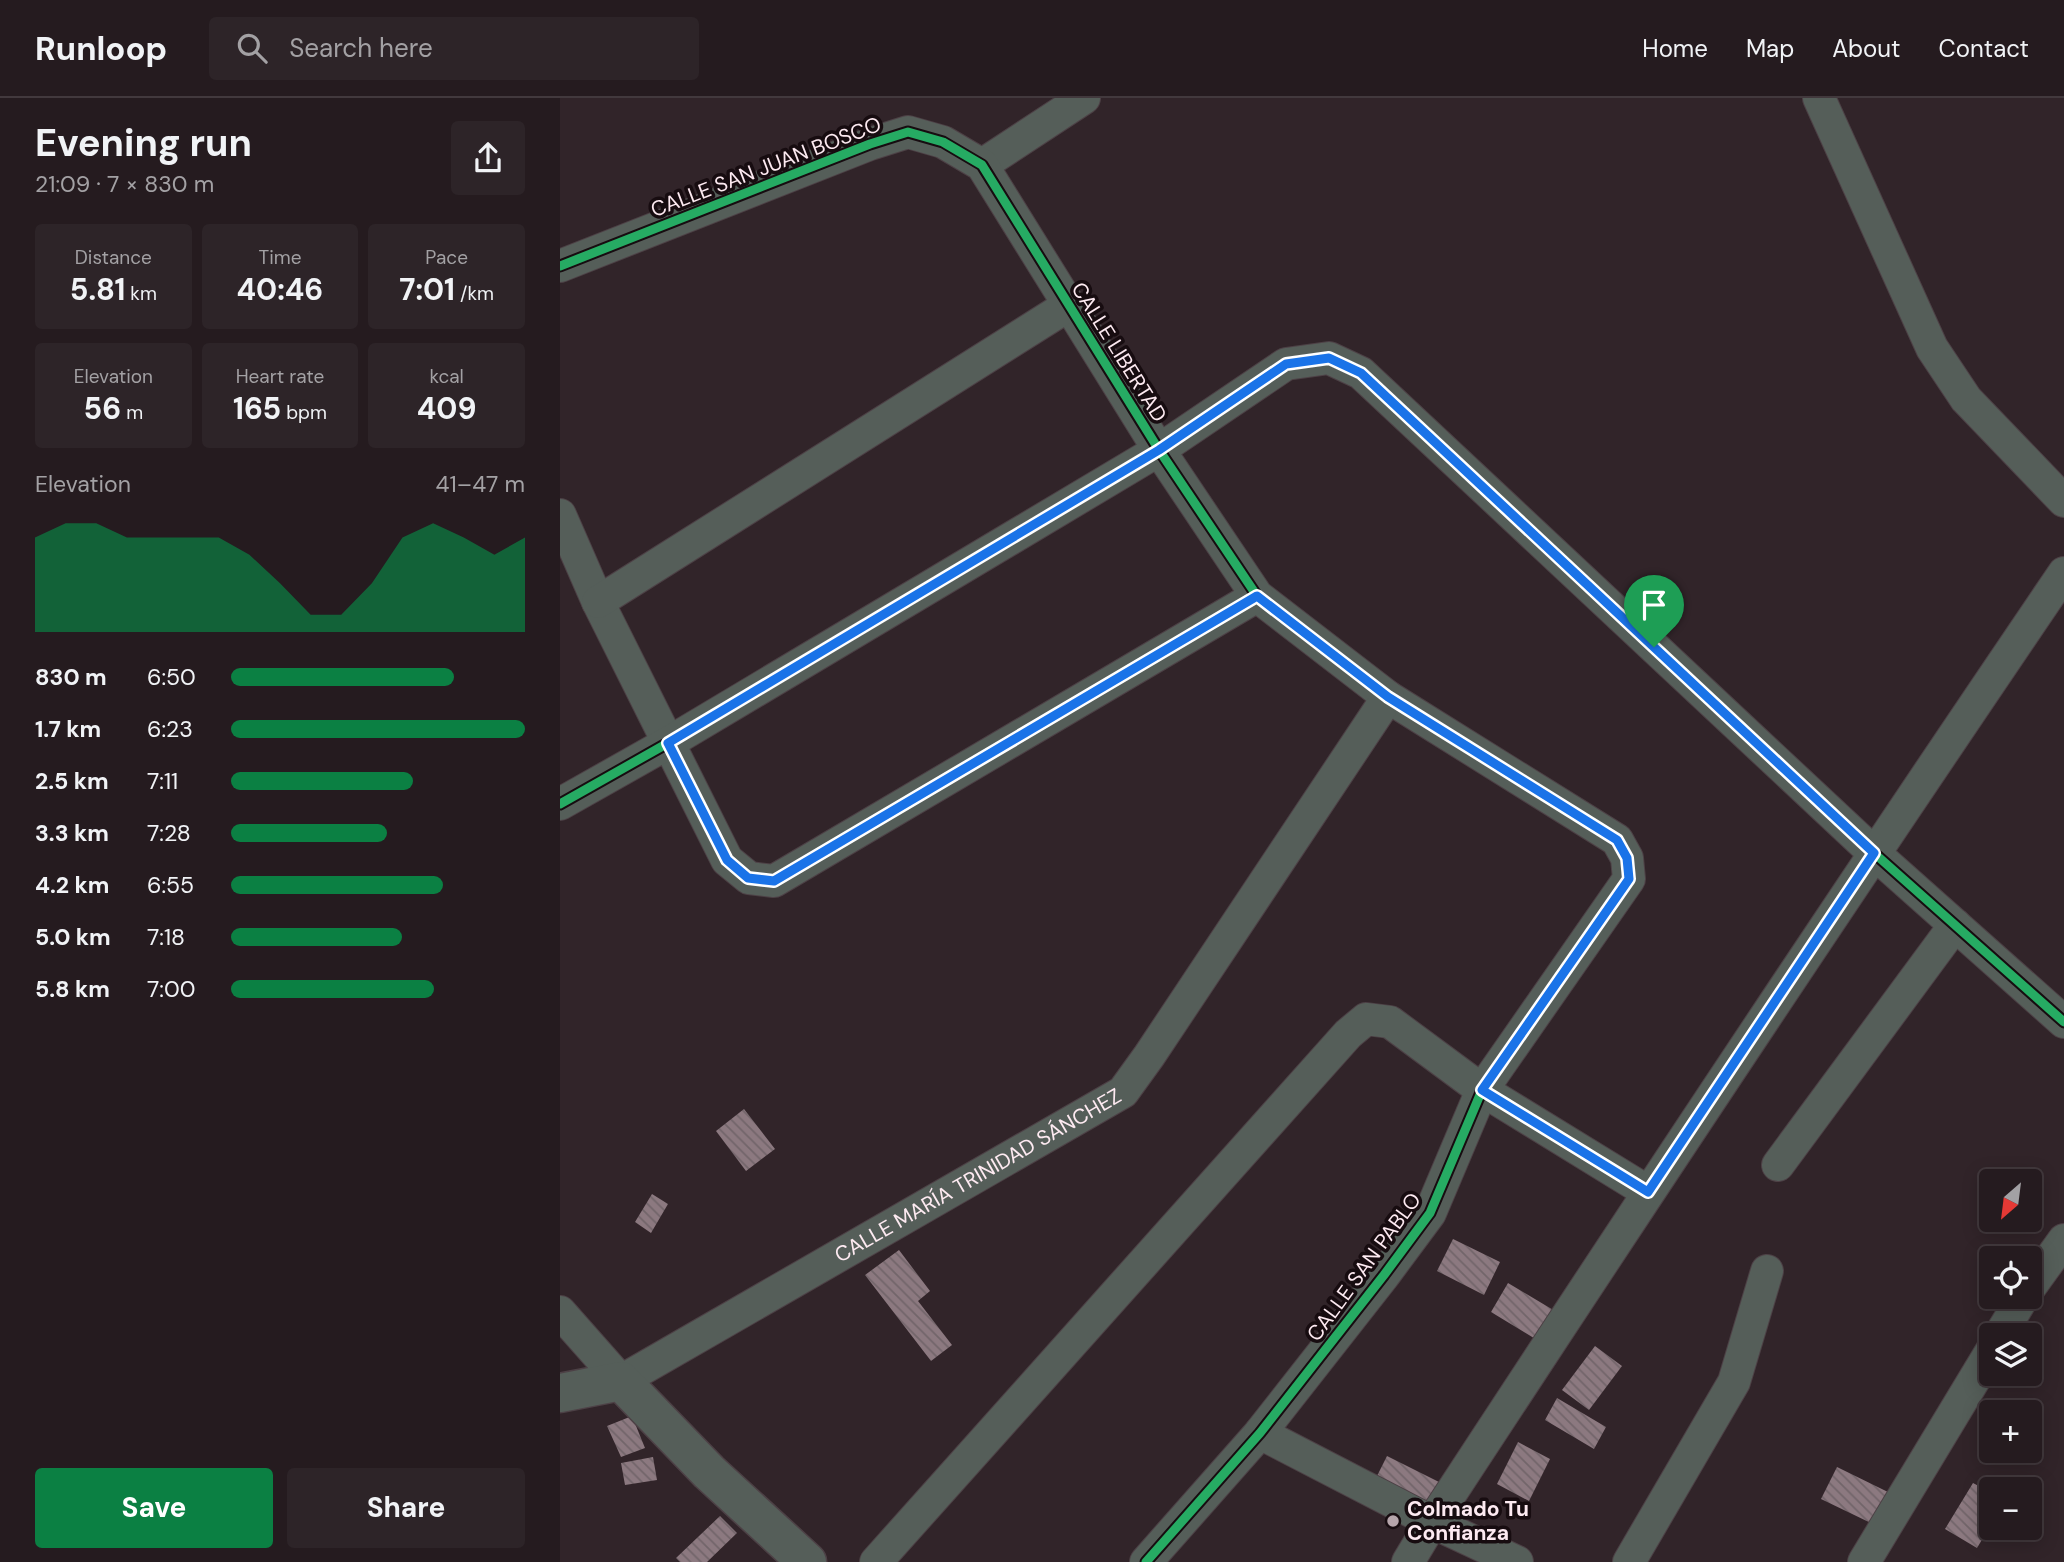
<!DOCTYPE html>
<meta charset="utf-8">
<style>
:root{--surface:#251b1f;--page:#2d2428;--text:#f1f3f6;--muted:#a3a1a4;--line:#42393d;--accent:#0b8043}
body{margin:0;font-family:"DM Sans",sans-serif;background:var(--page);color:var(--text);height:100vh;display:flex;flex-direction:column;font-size:26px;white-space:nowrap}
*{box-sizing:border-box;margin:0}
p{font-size:23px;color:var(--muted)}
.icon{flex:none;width:38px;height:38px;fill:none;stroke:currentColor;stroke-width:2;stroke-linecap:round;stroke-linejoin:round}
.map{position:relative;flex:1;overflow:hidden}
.panel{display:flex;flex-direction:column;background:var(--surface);width:560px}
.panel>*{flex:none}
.needle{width:46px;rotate:208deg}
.tools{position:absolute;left:1419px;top:1071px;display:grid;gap:14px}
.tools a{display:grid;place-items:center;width:63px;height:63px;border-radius:7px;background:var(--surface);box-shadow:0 4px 18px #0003,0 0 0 2px var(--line);font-size:35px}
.pin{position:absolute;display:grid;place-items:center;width:60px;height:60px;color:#fff;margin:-72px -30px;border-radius:50% 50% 50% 0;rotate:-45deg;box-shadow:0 0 7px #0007}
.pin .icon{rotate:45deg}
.round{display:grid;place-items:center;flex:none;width:74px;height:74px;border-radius:7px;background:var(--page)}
.head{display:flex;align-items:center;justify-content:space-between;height:119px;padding:0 35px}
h1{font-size:38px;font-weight:700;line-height:52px}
.stats{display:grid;grid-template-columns:repeat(3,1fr);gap:10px;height:119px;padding:7px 35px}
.stats div{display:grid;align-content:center;border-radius:7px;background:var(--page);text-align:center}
.stats b{font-size:30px;font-weight:700}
.stats small{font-size:19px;font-weight:400}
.stats p{font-size:19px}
.chart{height:196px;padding:14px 35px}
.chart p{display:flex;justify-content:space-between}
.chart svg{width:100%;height:126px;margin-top:7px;fill:var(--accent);opacity:.7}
.action{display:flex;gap:14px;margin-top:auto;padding:14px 35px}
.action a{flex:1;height:80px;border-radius:7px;background:var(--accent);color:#fff;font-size:28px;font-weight:700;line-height:80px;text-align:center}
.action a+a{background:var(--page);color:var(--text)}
ul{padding:0 35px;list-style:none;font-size:23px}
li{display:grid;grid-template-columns:112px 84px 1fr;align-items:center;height:52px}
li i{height:18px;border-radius:9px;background:var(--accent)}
header{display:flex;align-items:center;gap:42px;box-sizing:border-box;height:98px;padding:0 35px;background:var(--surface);border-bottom:2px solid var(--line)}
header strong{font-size:33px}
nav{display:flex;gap:38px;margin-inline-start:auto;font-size:24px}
.search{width:490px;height:63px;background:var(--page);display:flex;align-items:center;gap:18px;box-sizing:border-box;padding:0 24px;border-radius:7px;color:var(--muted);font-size:26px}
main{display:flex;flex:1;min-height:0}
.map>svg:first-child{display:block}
.building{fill:url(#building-back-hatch)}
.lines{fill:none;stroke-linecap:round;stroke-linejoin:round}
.minor-casing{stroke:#4d4146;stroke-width:34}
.tertiary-casing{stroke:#4d4146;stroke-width:41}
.minor{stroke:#555e59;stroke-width:32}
.tertiary{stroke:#555e59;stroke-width:38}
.cycleway-casing{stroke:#170c10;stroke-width:13}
.cycleway{stroke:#26ab63;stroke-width:9}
.route-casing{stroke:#fff;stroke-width:14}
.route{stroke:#1a73e8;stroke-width:9}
.poi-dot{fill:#b6a5ab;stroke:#170c10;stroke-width:2.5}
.labels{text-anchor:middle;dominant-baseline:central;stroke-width:7;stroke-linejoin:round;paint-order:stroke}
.street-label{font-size:21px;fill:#fdeaf1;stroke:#170c10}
.poi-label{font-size:21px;font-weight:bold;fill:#fdeaf1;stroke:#170c10;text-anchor:start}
</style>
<header>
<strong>Runloop</strong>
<div class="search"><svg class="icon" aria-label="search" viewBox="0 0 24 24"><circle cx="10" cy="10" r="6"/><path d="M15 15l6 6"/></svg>Search here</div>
<nav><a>Home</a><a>Map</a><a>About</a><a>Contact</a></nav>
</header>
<main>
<section class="panel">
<div class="head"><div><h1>Evening run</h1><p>21:09 · 7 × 830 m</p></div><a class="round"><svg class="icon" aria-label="share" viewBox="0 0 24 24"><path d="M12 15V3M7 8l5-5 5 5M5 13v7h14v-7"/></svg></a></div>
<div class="stats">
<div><p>Distance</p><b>5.81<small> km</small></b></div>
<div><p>Time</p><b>40:46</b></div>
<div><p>Pace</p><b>7:01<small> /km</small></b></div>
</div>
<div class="stats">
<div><p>Elevation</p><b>56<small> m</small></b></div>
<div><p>Heart rate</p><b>165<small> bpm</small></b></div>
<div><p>kcal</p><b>409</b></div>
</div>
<div class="chart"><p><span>Elevation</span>41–47 m</p>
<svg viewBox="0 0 160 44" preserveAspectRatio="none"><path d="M0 44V11L10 6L20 6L30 11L40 11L50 11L60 11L70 17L80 27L90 38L100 38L110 27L120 11L130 6L140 11L150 17L160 11V44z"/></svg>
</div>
<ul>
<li><b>830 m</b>6:50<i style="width:76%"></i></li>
<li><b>1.7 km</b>6:23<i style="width:100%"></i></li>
<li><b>2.5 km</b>7:11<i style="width:62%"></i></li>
<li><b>3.3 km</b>7:28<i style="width:53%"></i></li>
<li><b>4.2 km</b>6:55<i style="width:72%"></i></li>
<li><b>5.0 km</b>7:18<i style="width:58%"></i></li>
<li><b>5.8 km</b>7:00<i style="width:69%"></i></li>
</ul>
<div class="action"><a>Save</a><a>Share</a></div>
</section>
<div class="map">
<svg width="1504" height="1464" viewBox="0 0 1504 1464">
<defs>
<pattern id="building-back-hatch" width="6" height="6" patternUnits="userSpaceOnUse" patternTransform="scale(1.75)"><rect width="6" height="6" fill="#8c7980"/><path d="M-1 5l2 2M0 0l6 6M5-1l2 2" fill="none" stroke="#72656a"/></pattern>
</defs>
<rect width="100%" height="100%" fill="#312429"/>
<path class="building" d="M184 1011 215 1051 186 1073 156 1033Z
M92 1096 108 1106 91 1135 75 1124Z
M893 1141 940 1164 924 1197 877 1173Z
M339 1152 370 1193 358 1203 392 1247 371 1263 305 1177Z
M948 1185 1000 1216 982 1245 931 1214Z
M1035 1248 1062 1268 1029 1312 1002 1292Z
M997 1300 1046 1329 1034 1351 985 1322Z
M72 1318 85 1350 61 1359 47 1328Z
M958 1344 990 1361 969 1403 937 1386Z
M827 1358 883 1386 870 1412 814 1384Z
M93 1359 97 1382 65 1387 61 1365Z
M1277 1369 1330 1395 1315 1427 1261 1401Z
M1413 1385 1432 1395V1401L1423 1416 1432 1421V1425L1417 1450 1385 1431Z
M160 1418 177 1435 147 1464H120L116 1460Z"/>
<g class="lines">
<g class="minor-casing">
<g id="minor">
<path d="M1259 0 1372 250 1406 301 1504 403"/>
<path d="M422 67 524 0"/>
<path d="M0 168 310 46 348 34 383 44 422 67 599 352 697 498 828 599 1057 742 1067 760 1069 781 922 992 870 1115 824 1177 700 1335 586 1464"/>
<path d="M0 417 38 504 167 762 189 780 214 783 697 498"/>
<path d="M38 504 509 207"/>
<path d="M0 706 108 645 599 352 726 266 769 260 801 275 1314 755 1504 924"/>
<path d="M1218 1067 1395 827"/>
<path d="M1470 1189 1504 1142"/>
<path id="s1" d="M0 1214 61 1283 563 994 589 958 828 599"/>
<path d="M1440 1237 1463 1199"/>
<path d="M700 1335 872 1424 957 1464"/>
<path d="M316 1464 788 936 806 921 830 924 922 992 1088 1094"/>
<path d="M848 1464 872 1424C1080 1106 1290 790 1504 475"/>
<path d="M1069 1464 1174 1284 1207 1173"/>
<path d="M1304 1464 1432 1252"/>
</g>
</g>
<g class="tertiary-casing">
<path id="tertiary" d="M0 1295 61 1283 149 1374 247 1464"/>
</g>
<use href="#minor" class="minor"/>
<use href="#tertiary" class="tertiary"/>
<g class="cycleway-casing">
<path id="cycleway" d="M0 168 310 46 348 34 383 44 422 67 599 352 697 498 828 599 1057 742 1067 760 1069 781 922 992 870 1115 824 1177 700 1335 586 1464
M0 706 108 645 599 352 726 266 769 260 801 275 1314 755 1504 924"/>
</g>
<use href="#cycleway" class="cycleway"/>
</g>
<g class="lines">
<g class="route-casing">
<path id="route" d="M769 260 801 275 1314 755 1088 1094 922 992 1069 781 1067 760 1057 742 828 599 697 498 214 783 188 780 167 762 108 645 599 352 726 266Z"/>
</g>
<use href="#route" class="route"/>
</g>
<circle class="poi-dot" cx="833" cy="1423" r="7"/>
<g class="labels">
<g class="street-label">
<text transform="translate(206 69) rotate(-21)">CALLE SAN JUAN BOSCO</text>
<text transform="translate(559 254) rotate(58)">CALLE LIBERTAD</text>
<text stroke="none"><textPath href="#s1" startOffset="504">CALLE MARÍA TRINIDAD SÁNCHEZ</textPath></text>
<text transform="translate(804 1169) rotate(-54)">CALLE SAN PABLO</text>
</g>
<g class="poi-label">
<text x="847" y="1411">Colmado Tu<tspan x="847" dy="24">Confianza</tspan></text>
</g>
</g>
</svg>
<div class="tools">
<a><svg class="needle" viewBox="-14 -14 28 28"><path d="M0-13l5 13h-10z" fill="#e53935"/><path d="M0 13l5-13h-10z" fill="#a3a1a4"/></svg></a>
<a><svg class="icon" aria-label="locate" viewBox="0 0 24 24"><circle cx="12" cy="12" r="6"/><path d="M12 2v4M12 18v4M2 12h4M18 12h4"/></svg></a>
<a><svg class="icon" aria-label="layers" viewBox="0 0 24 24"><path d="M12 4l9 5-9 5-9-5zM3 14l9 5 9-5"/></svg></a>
<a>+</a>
<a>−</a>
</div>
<div class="pin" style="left:1094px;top:549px;background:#1e9e55"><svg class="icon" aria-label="arrive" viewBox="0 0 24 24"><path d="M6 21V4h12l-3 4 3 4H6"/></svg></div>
</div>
</main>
